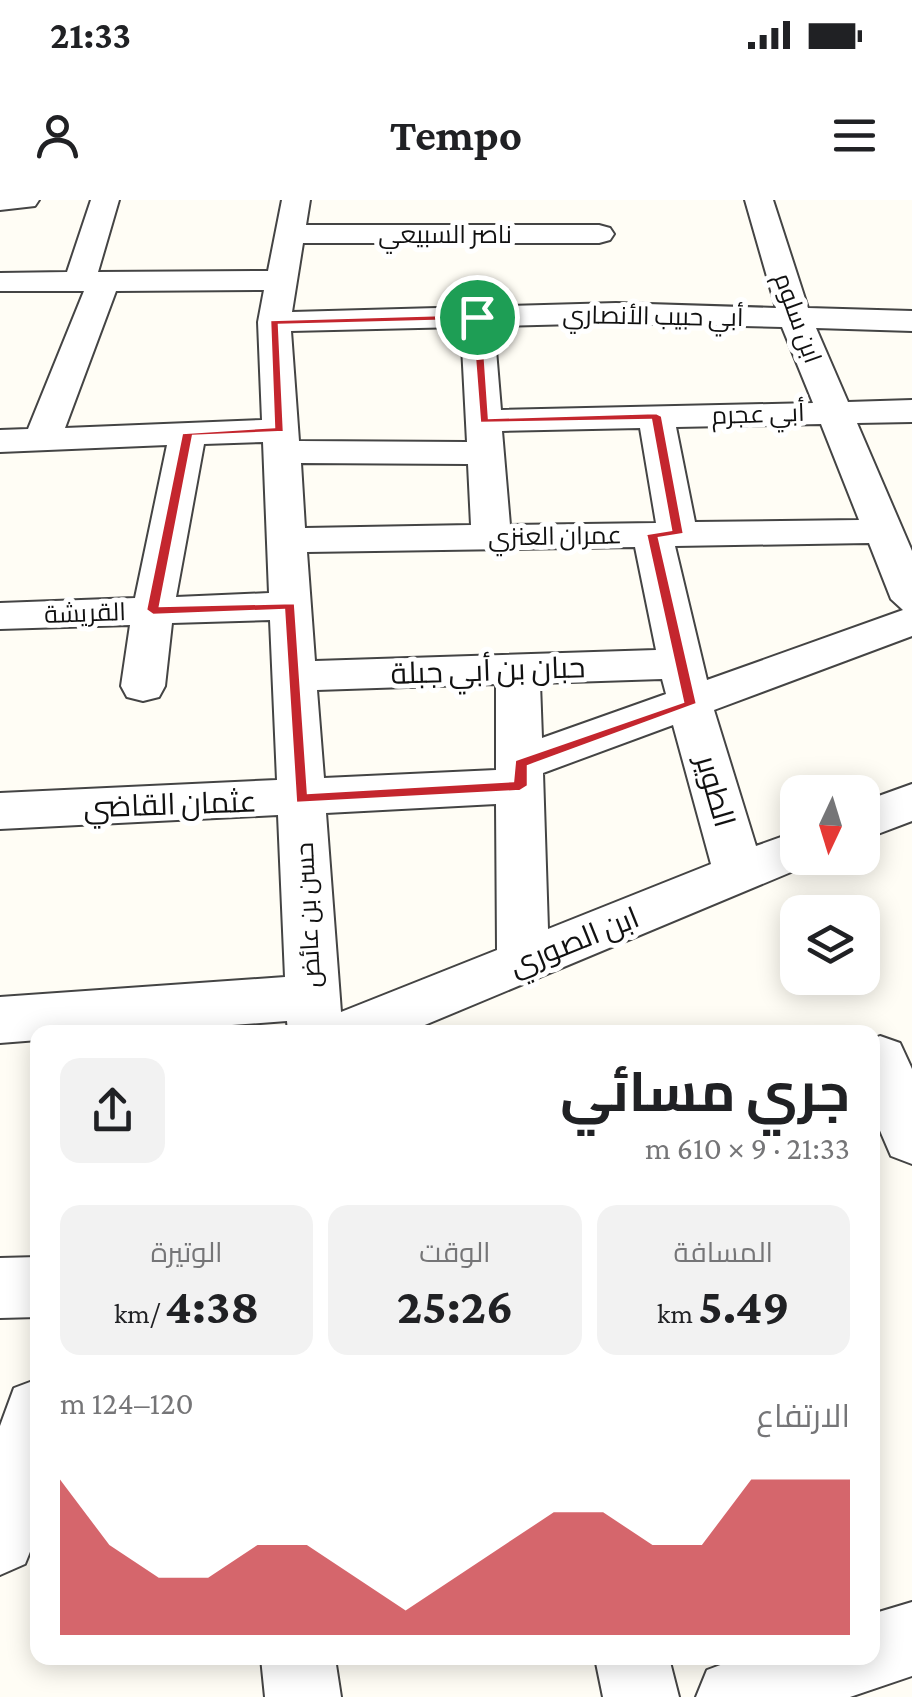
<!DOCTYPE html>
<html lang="ar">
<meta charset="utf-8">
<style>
:root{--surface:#fff;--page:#f2f2f2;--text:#202124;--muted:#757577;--accent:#c4262e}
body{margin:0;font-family:"Crimson Pro",Cairo,serif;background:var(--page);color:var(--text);direction:rtl;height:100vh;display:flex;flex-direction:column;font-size:38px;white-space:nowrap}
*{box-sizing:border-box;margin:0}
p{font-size:32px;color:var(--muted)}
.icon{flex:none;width:55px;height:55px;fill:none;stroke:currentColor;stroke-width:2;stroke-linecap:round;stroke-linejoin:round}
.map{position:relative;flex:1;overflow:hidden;direction:ltr}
.side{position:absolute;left:30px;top:825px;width:850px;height:640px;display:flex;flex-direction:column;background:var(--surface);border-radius:20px;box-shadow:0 5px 25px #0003;direction:rtl}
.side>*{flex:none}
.needle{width:65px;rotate:184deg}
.controls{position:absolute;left:780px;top:575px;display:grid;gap:20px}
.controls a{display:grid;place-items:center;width:100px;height:100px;border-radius:20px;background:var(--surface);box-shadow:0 5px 25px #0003;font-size:50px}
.pin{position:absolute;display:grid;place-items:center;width:85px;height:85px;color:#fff;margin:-42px;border:5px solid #fff;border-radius:50%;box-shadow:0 2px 10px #0007}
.round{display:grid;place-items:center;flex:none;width:105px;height:105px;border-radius:20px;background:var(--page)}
.overview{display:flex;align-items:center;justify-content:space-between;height:170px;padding:0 30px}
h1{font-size:55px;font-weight:700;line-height:75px}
.metrics{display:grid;grid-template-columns:repeat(3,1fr);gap:15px;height:170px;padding:10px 30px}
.metrics div{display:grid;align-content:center;border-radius:20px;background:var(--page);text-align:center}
.metrics b{font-size:50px;font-weight:700}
.metrics small{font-size:28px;font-weight:400}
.metrics p{font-size:28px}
.chart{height:280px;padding:20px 30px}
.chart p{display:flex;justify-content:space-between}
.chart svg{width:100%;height:180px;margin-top:10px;fill:var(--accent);opacity:.7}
.status{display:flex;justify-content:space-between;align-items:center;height:70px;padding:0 50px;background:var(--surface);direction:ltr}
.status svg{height:28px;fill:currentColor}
header{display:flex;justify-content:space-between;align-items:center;height:130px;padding:0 30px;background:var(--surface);font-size:45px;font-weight:700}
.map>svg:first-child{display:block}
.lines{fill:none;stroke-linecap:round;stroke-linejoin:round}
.minor-casing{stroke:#444;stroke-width:4}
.minor{fill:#fff;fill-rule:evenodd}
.route{fill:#c4262e;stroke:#fff;stroke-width:2.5;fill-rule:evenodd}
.labels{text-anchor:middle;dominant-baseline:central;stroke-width:10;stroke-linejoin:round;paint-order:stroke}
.far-street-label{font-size:25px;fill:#111;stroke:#fff}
.street-label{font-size:30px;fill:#111;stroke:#fff}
</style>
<div class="status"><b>21:33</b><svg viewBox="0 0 49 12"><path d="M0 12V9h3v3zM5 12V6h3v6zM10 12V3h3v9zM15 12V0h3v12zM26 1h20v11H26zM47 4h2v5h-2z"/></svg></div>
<header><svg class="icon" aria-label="menu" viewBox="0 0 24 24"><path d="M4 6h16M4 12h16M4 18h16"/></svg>Tempo<svg class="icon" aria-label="person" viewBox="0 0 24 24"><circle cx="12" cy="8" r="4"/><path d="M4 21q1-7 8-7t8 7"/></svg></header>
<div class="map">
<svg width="912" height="1497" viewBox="0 0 912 1497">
<rect width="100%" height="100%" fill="#fffdf5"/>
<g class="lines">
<g class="minor-casing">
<path id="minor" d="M0 0H39L35 6 0 10Z
M91 0H119L98 72 268 71 282 0H310L306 25H599L610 28 614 34 610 40 599 43H303L292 112 616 103 776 108 745 0H773L808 108 912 111V131L816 128 848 202 912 200V222L857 223 912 351V436L714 510 756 646 798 631V658H818L815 662 408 832H288L287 821 136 832H38V840L0 843V797L285 777 278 615 0 629V593L277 580 270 420 172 423 165 486 159 497 143 501 127 497 121 486 130 425 0 429V403L135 398 167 245 0 252V230L28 229 84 91H0V73L67 72ZM264 90 258 122 262 220 65 228 116 91ZM616 123 782 127 813 203 501 210 494 126ZM461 127 467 242 299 241 291 131ZM821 224 859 320 695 322 676 227ZM640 228 656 323 510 325 502 231ZM263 242 269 393 176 397 204 244ZM301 263 468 264 471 325 305 328ZM869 343 891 399 903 410 707 480 675 346ZM635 347 656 450 315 461 307 352ZM662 479 666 494 542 538 540 483ZM496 484V570L324 578 317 490ZM673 525 711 664 548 729 543 573ZM496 604 497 750 341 812 326 613Z
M912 584V621L862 640V602Z
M880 836 900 843 912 869V964L891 956 872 912V839Z
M38 1057V1117L0 1118V1058Z
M38 1179V1332L25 1364 0 1375V1226L14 1188Z
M912 1402V1476L850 1497H696L707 1470 739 1458H872V1414Z
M261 1458H335L341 1497H265Z
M595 1458H669L679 1497H603Z"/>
</g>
<use href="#minor" class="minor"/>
</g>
<path class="route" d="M477 114 482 117 489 218 656 213 662 216 684 334 659 338 697 504 528 566V586L520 591 296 603 284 410 153 415 146 410 182 233 274 227 270 120ZM472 120 480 223 651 220 671 330 646 334 683 502 515 560 513 581 308 593 295 403 160 406 193 236 284 232 279 125Z"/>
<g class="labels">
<g class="far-street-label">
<text x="445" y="34">ناصر السبيعي</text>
<text transform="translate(653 116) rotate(1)">أبي حبيب الأنصاري</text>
<text transform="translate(798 118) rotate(70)">ابن سلوم</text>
<text transform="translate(758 214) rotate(-2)">أبي عجرم</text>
<text transform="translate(555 336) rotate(-1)">عمران العنزي</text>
<text transform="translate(85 413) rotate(-2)">القريشة</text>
<text transform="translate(308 715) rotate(-93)">حسن بن عائض</text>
</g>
<g class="street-label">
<text transform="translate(488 470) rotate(-2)">حبان بن أبي جبلة</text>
<text transform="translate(716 591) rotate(74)">الطوير</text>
<text transform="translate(170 604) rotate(-2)">عثمان القاضي</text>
<text transform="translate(574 741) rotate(-22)">ابن الصوري</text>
</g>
</g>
</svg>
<div class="controls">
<a><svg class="needle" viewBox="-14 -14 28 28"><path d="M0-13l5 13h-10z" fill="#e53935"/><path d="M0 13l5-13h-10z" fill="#757577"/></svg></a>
<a><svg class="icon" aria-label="layers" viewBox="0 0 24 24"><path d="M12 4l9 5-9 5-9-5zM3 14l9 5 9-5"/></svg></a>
</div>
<div class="pin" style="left:477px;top:117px;background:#1e9e55"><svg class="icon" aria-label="arrive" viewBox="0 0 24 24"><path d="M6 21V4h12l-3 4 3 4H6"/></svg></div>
<section class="side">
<div class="overview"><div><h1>جري مسائي</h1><p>21:33 · 9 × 610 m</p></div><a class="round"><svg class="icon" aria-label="share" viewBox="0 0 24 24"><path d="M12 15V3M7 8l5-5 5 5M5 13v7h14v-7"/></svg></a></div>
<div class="metrics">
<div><p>المسافة</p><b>5.49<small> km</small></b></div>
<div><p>الوقت</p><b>25:26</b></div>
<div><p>الوتيرة</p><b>4:38<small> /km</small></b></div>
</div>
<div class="chart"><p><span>الارتفاع</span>120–124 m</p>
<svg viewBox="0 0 160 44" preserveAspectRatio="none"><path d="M0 44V6L10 22L20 30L30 30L40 22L50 22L60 30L70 38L80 30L90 22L100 14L110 14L120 22L130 22L140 6L150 6L160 6V44z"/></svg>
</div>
</section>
</div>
